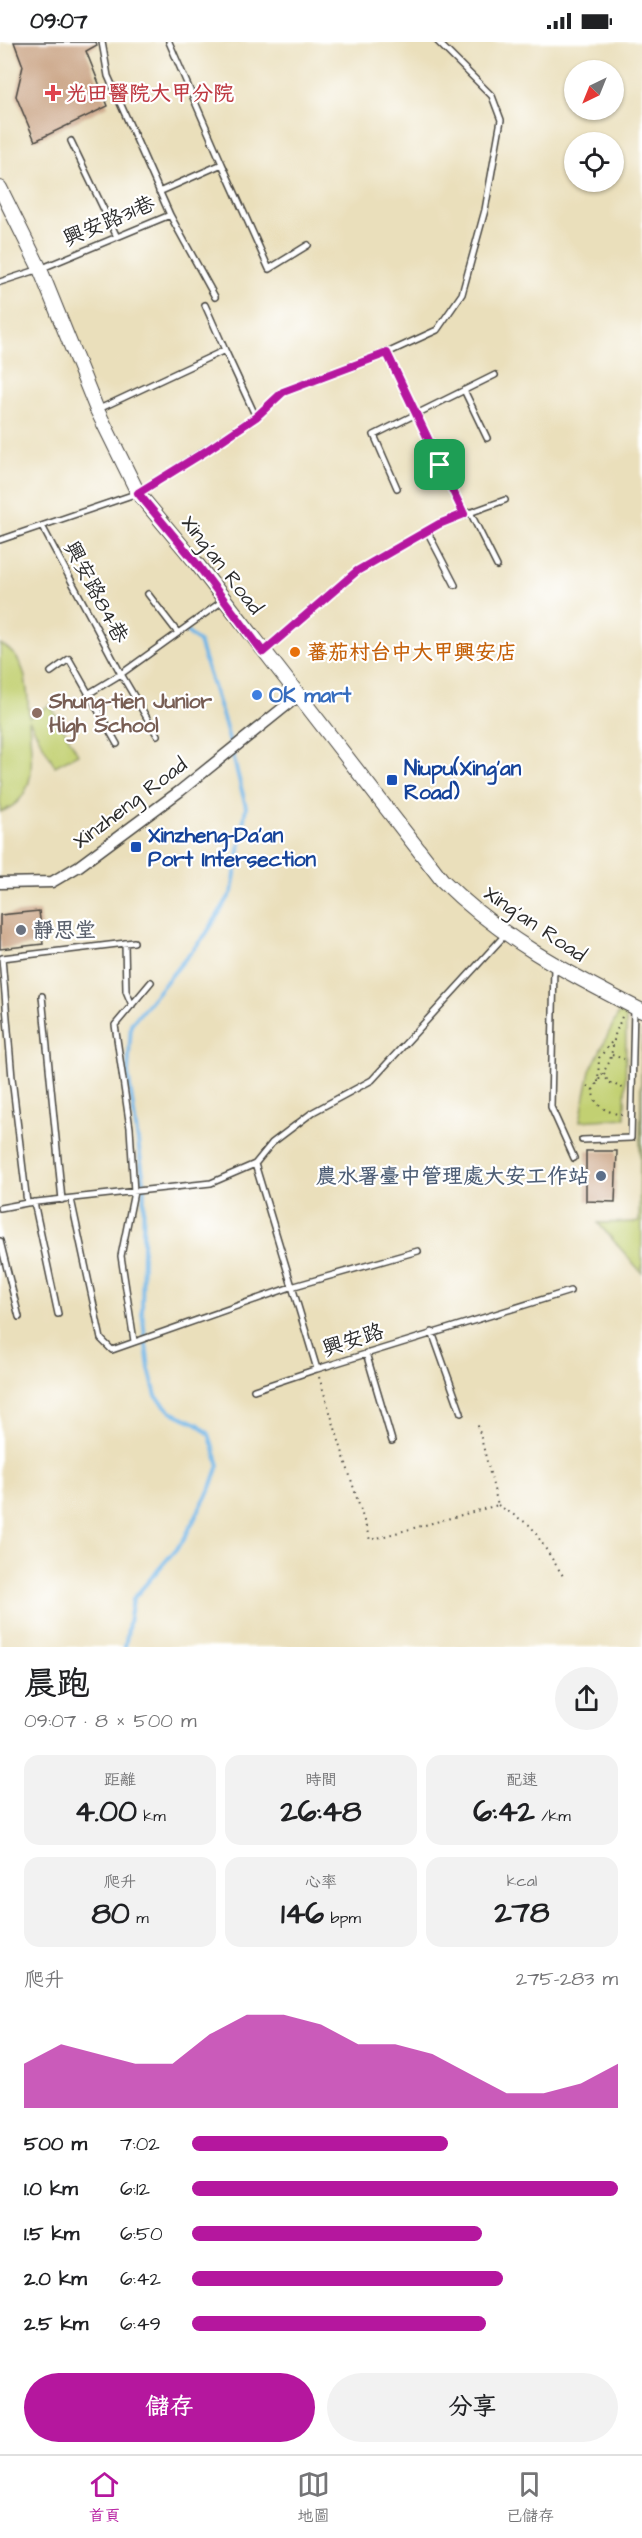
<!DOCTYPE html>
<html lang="zh-TW">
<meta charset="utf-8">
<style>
:root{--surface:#fff;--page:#f2f2f2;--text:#202124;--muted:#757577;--line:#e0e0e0;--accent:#b5179e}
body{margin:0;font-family:"Architects Daughter","LXGW WenKai TC",sans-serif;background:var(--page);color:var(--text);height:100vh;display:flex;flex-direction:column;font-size:22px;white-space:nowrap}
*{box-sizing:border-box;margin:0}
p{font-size:20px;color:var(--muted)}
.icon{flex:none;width:33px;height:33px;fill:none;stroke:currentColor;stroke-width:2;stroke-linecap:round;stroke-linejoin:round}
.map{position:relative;height:1605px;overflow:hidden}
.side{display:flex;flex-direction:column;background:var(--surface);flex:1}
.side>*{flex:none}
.needle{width:39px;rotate:223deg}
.fabs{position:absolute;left:564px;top:18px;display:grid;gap:12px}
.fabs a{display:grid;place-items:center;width:60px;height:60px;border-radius:50%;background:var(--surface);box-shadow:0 2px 4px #0004;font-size:30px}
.pin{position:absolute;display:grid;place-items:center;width:51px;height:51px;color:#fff;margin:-26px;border-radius:12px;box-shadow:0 3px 9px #0006}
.round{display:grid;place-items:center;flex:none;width:63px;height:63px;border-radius:32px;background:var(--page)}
.overview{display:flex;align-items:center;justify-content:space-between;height:102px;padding:0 24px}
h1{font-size:33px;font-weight:800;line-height:45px}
.metrics{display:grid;grid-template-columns:repeat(3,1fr);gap:9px;height:102px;padding:6px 24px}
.metrics div{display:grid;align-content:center;border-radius:15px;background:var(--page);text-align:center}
.metrics b{font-size:30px;font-weight:800}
.metrics small{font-size:16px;font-weight:400}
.metrics p{font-size:16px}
.chart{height:168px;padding:12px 24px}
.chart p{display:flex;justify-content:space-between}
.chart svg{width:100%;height:108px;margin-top:6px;fill:var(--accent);opacity:.7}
.cta{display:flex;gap:12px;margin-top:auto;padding:12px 24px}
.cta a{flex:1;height:69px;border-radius:36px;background:var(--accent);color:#fff;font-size:24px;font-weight:800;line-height:69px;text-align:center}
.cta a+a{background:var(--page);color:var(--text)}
ul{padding:0 24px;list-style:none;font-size:20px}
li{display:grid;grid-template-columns:96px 72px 1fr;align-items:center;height:45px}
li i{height:15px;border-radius:8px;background:var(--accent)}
.status{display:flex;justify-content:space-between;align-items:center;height:42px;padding:0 30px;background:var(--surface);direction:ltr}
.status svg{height:16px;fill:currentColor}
.menu{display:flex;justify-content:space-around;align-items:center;height:84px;border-top:2px solid var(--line);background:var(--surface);font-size:16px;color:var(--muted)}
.menu a{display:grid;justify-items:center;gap:3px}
.menu .on{color:var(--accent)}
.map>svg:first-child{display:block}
.green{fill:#c2d072;stroke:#767e4e;stroke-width:1.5}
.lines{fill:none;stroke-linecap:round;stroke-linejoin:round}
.stream{stroke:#71b6e7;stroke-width:4}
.building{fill:#caa485}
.service-casing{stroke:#484641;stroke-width:8}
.minor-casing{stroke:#484641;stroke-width:13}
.tertiary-casing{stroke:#484641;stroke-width:16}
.path{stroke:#484641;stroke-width:2;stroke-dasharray:1.5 4.5;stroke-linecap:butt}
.service{stroke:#fff;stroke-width:5}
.minor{stroke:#fff;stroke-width:10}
.tertiary{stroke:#fff;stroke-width:14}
.route-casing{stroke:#fff;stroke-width:12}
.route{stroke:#b5179e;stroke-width:8}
.health-dot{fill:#e0444e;stroke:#fff;stroke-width:2}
.food-dot{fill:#e8710a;stroke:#fff;stroke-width:2}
.shop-dot{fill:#3f7fe0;stroke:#fff;stroke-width:2}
.education-dot{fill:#8d6e63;stroke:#fff;stroke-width:2}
.transit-dot{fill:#1a4fb4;stroke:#fff;stroke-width:2}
.worship-dot{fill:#6b7280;stroke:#fff;stroke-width:2}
.service-dot{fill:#5c6f8a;stroke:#fff;stroke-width:2}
.labels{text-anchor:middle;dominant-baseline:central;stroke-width:4.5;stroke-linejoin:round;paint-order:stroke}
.health-label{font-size:21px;font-weight:bold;fill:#be3a42;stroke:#fff;text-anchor:start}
.street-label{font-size:21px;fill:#2b2b2b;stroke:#fff}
.food-label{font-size:21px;font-weight:bold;fill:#c56008;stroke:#fff;text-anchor:start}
.shop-label{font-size:21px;font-weight:bold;fill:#366cbe;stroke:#fff;text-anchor:start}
.education-label{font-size:21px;font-weight:bold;fill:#785e54;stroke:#fff;text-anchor:start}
.transit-label{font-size:21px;font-weight:bold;fill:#164399;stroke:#fff;text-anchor:start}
.worship-label{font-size:21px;font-weight:bold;fill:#5b616d;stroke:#fff;text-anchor:start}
.service-label{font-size:21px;font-weight:bold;fill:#4e5e75;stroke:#fff;text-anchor:end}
</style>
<div class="status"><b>09:07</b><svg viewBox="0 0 49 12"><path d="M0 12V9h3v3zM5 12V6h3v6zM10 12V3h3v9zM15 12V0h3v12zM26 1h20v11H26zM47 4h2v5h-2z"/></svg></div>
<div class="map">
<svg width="642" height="1605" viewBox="0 0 642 1605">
<rect width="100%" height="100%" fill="#fff"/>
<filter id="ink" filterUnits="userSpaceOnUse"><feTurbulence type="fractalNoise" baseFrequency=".0167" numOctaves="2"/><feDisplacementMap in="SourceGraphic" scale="12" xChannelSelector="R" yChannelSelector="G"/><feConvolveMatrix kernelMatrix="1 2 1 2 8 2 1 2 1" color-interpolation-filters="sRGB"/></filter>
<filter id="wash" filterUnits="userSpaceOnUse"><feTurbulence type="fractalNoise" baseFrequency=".008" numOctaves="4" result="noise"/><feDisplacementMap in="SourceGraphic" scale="24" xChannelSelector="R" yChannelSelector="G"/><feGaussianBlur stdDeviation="1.35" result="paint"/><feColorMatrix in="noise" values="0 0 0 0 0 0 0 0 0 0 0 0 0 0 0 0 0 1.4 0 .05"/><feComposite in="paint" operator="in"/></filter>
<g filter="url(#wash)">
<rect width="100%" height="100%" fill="#eadfbb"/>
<path class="green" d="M0 602C29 616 27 648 29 675L50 663 78 712 55 724 29 678C30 711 42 756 0 770Z
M619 970 626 975 625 1076 580 1079 590 1029Z
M642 988V1231L598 1181 639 1180Z"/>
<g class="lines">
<path class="stream" d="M125 1605 133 1557 183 1499 212 1443 219 1423 209 1392 198 1382 171 1370 156 1354 149 1327 142 1269 144 1140 128 1031 131 982 206 892 232 850 246 765 225 682 199 600 186 589"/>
</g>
<g id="blocks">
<path class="building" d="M14 0H96L97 3 86 9 108 64 35 99 16 54 23 24Z
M39 869 43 902 0 907V873Z
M586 1109H617L615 1160 586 1159Z"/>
</g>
</g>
<g filter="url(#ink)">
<use href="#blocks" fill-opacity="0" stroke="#484641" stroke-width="1.5"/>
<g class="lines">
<g class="service-casing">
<path id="service" d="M71 99 117 195
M222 122 269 227 308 203
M159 150 222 122 169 0
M170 173 215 255
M0 240 40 227 170 173 108 34 102 0
M205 263 225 308
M387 311 464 472
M464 348 487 396
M256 375 283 350 387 311 437 288 462 252 485 168 501 78 492 54 438 0
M397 446 374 393 495 333
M470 470 497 524
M42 484 121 632 157 693
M427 489 455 543
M0 498 138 451 256 375 225 308 99 367
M148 552 178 591
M264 608 357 529 439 482 505 458
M51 630 69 617 117 702
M88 652 121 632 224 558
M125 901 126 949 132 963
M554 924 551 1065 574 1116
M42 954 62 1158
M582 1098 631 1096 634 966
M255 1122 317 1327 570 1249
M71 1157 101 1297 112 1308 291 1245 418 1209
M34 1160 58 1272
M27 1161 12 1036 2 916 134 900
M0 1166 27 1161 211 1141 255 1122 272 1101 313 1070 372 1038 505 893
M0 1199 19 1275
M432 1290 461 1371
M134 1299 121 1214 134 1150 130 1086 115 983 151 940
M366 1311 392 1399
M254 1348 317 1327"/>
</g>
<g class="minor-casing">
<path id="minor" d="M0 841 52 840 79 824 180 749 298 654"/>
</g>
<g class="tertiary-casing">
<path id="tertiary" d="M0 146 40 227 97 368 138 451 197 522 442 838C502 897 567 931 642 969"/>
</g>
<path class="path" d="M612 1013 624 1017
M604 1031 608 1040 623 1046
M598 1040 599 1016 614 997
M587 1044 593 1048
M622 1073C608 1070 593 1065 593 1048L610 1019 615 993 623 972
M319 1335 370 1498 498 1463 477 1380
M498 1463 531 1484 565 1537"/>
<use href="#service" class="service"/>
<use href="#minor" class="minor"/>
<use href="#tertiary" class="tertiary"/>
</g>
</g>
<g class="lines" filter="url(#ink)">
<g class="route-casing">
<path id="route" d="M387 311 464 472 439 482 357 529 263 610 197 522 138 451 206 409 256 375 283 350Z"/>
</g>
<use href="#route" class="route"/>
</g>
<path class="health-dot" d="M50 42h6v6h6v6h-6v6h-6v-6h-6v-6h6z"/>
<circle class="food-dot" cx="295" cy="610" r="6"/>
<circle class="shop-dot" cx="257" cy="653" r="6"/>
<circle class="education-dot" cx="37" cy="671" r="6"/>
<g class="transit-dot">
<rect x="386" y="732" width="12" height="12" rx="3"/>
<rect x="130" y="799" width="12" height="12" rx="3"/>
</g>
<circle class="worship-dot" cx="21" cy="888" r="6"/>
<circle class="service-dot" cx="601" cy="1134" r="6"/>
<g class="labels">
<g class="health-label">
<text x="66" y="51">光田醫院大甲分院</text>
</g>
<g class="street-label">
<text transform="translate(109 179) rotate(-23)">興安路31巷</text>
<text transform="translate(222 523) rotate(52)">Xing’an Road</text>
<text transform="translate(96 550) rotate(62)">興安路84巷</text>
<text transform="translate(130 761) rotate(-37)">Xinzheng Road</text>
<text transform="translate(535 882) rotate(34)">Xing’an Road</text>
<text transform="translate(353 1298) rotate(-18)">興安路</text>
</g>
<g class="food-label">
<text x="307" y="610">蕃茄村台中大甲興安店</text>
</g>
<g class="shop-label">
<text x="269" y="653">OK mart</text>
</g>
<g class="education-label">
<text x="49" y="659">Shung-tien Junior<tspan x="49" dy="24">High School</tspan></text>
</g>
<g class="transit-label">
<text x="404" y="726">Niupu(Xing'an<tspan x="404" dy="24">Road)</tspan></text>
<text x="148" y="793">Xinzheng-Da'an<tspan x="148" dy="24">Port Intersection</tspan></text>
</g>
<g class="worship-label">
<text x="33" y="888">靜思堂</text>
</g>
<g class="service-label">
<text x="589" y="1134">農水署臺中管理處大安工作站</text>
</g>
</g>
</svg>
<div class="fabs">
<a><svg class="needle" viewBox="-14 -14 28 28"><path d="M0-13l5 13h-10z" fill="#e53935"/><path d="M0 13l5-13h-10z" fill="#757577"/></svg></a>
<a><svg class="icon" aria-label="locate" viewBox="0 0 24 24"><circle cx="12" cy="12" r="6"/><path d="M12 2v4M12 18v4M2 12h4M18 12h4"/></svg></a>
</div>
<div class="pin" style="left:440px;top:423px;background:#1e9e55"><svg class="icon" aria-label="arrive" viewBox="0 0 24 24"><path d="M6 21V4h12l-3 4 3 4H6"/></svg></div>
</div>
<section class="side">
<div class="overview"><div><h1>晨跑</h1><p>09:07 · 8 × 500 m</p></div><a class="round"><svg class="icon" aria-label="share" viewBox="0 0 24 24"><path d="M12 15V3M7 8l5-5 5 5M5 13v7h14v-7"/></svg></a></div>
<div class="metrics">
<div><p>距離</p><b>4.00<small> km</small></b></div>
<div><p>時間</p><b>26:48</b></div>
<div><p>配速</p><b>6:42<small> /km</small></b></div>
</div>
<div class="metrics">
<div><p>爬升</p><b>80<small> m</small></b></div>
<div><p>心率</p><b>146<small> bpm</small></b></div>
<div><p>kcal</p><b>278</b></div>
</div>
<div class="chart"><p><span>爬升</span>275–283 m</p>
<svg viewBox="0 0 160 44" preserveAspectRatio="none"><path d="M0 44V26L10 18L20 22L30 26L40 26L50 14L60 6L70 6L80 10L90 18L100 18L110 22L120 30L130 38L140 38L150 34L160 26V44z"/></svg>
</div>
<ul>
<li><b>500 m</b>7:02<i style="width:60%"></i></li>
<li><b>1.0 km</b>6:12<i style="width:100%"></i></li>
<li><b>1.5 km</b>6:50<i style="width:68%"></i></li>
<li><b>2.0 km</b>6:42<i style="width:73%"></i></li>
<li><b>2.5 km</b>6:49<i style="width:69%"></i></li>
</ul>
<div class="cta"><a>儲存</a><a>分享</a></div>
</section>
<nav class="menu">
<a class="on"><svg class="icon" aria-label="home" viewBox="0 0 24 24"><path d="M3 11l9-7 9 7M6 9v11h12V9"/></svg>首頁</a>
<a><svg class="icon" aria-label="map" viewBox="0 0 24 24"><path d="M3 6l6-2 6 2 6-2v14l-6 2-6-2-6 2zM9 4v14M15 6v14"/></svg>地圖</a>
<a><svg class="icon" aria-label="saved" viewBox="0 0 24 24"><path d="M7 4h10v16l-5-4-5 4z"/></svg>已儲存</a>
</nav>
